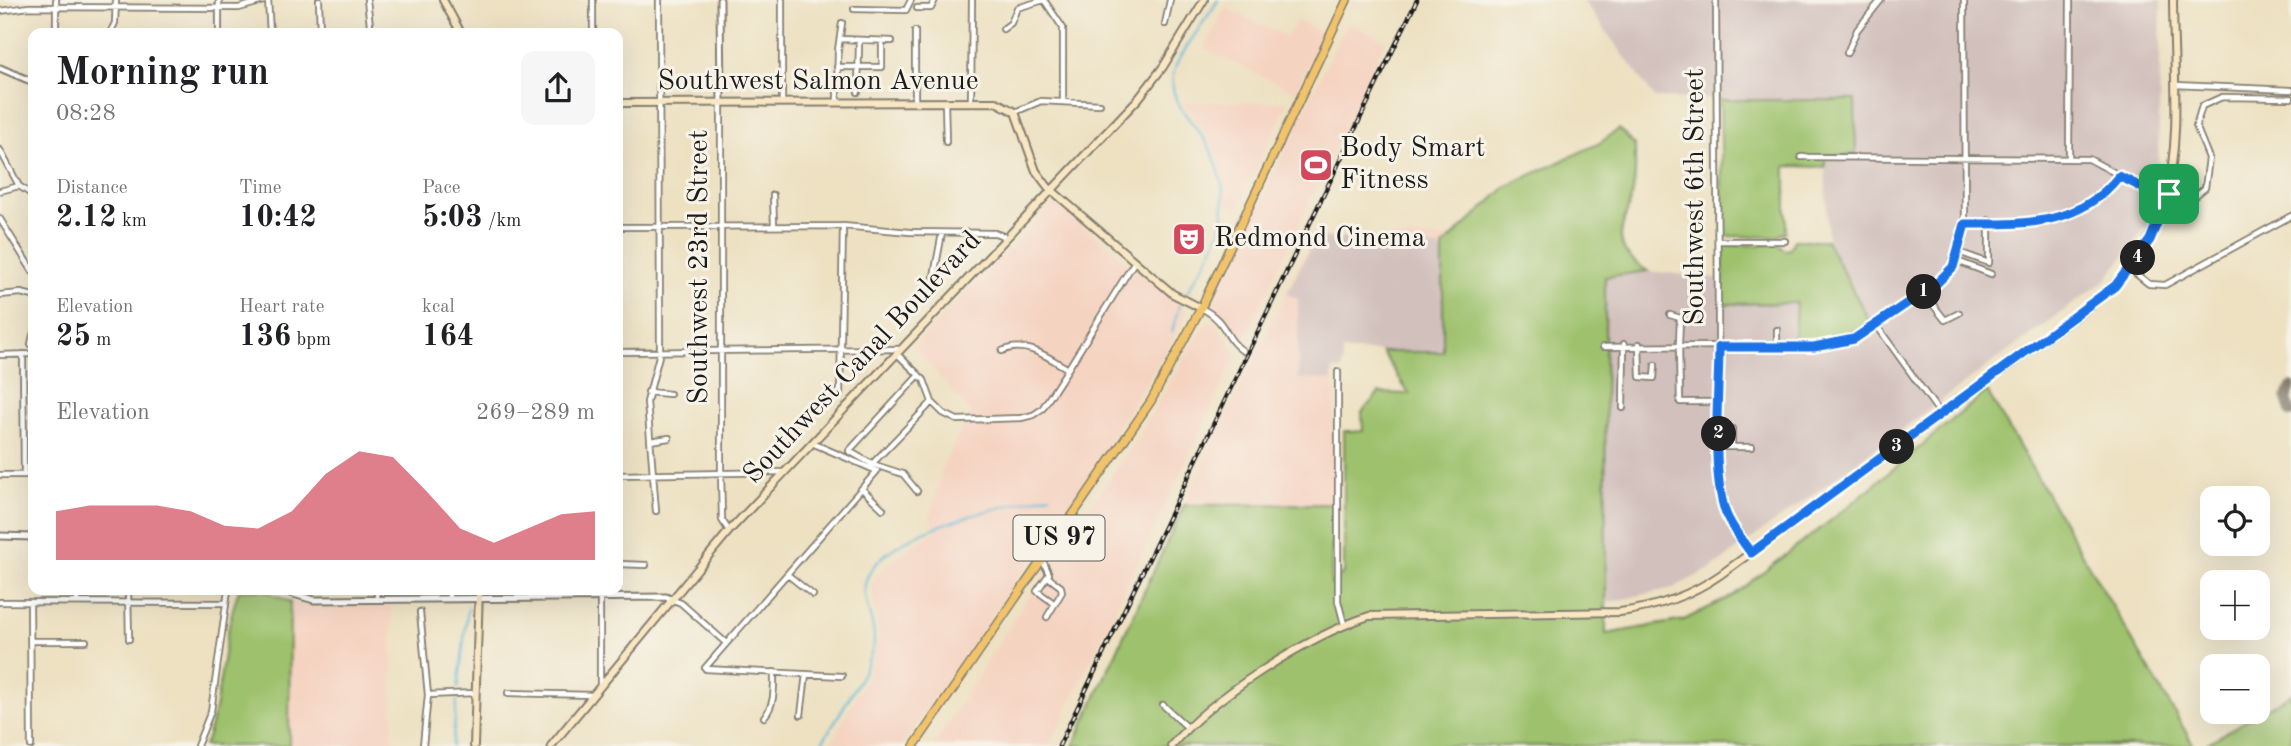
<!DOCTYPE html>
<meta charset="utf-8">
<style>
:root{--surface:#fff;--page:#f6f6f6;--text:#202124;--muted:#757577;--accent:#d1495b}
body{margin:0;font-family:"Old Standard TT",serif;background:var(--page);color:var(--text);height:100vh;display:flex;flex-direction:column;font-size:26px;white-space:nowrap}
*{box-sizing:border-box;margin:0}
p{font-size:23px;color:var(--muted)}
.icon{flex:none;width:38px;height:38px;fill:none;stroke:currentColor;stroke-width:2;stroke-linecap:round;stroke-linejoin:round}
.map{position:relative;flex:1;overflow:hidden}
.drawer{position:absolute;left:28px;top:28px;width:595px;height:567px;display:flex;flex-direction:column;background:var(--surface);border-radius:14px;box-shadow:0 7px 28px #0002}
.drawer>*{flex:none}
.buttons{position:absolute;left:2200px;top:486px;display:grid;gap:14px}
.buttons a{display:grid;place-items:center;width:70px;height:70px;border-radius:14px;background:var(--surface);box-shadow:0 7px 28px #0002;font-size:35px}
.pin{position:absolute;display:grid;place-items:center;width:60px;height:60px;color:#fff;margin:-30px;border-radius:14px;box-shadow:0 4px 10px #0006}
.km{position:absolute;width:35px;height:35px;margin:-18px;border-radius:50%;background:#222;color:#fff;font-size:19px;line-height:35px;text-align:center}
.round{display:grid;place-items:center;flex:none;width:74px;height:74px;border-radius:14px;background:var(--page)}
.head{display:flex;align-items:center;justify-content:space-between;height:119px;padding:0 28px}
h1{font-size:38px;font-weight:700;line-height:52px}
.figures{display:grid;grid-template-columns:repeat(3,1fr);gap:10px;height:119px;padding:7px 28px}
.figures div{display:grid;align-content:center}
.figures b{font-size:30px;font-weight:700}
.figures small{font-size:19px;font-weight:400}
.figures p{font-size:19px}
.chart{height:196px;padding:14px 28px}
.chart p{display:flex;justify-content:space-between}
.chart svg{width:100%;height:126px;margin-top:7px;fill:var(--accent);opacity:.7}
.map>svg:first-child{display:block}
.built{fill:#f5d3c1}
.industrial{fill:#d1c0bc}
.green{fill:#9dc16c;stroke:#5c6e44;stroke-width:2}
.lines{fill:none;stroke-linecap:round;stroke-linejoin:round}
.stream{stroke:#5ab6d8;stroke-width:2}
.taxiway{stroke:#847e6f;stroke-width:10}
.minor-casing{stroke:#847e6f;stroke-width:8}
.tertiary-casing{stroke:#847e6f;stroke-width:9}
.secondary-casing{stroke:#847e6f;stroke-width:10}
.trunk-casing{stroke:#847e6f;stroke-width:10}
.minor{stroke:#fff;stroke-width:4.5}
.tertiary{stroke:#fff;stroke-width:5}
.secondary{stroke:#f9e7c3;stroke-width:6}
.trunk{stroke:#f1c36a;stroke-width:7}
.rail-casing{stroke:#1c1c1c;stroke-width:4.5}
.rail{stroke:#f7f3e8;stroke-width:2;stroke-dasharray:5;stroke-linecap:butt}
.route-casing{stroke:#fff;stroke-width:14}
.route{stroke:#1a73e8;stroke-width:9}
.labels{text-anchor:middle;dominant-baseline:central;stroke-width:6;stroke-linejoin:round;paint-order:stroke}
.shield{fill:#f7f3e8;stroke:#5e5c59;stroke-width:2}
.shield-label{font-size:26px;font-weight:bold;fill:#1c1c1c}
.street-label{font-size:28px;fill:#1c1c1c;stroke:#f7f3e8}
.poi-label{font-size:28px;fill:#1c1c1c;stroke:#f7f3e8;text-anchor:start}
</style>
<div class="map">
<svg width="2291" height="746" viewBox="0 0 2291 746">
<rect width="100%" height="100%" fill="#f7f3e8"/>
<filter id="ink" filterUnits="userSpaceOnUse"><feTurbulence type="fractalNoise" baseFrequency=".0143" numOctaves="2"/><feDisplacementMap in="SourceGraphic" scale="14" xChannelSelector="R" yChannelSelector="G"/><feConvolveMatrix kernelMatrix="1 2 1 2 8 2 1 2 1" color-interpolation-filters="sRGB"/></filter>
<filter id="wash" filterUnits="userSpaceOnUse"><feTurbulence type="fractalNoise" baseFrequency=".00686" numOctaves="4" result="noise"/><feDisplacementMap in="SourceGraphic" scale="28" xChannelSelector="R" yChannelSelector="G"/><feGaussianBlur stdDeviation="1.57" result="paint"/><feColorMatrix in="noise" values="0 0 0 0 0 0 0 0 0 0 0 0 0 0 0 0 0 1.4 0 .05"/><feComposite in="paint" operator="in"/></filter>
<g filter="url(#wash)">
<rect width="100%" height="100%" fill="#ede1c2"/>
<path class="built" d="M1225 8 1287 37 1296 20 1322 32 1296 92 1204 49Z
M1347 22 1386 41 1242 344 1225 317 1213 308 1212 302Z
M1181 102H1288L1237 209 1225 201 1221 167 1209 136Z
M1054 203 1185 309 1184 321 1078 492 902 746H829L869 673 879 636 871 583 891 561 937 530 930 518 942 468 971 413 913 346Z
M1313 236 1452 238 1443 246V352L1335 351 1333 504 1184 505Z
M1207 322 1216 324 1237 354 1050 746H933L1033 590 1128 452Z
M290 602 316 605H392L393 746H289Z"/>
<path class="industrial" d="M1583 0H2161L2158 181 2147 225 2107 279 1712 568 1673 588 1605 603V276L1648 271 1723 279V304L1796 302 1794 342 1828 248 1825 155H1856L1855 100 1655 98Z
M1315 238H1371V245L1439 247 1444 258V352L1343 351 1342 370H1332V380L1298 379V299L1287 294Z"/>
<path class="green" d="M1720 100H1855L1856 155H1825V167L1786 166V232L1776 237 1723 236Z
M1619 129 1635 146C1635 159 1636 173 1634 185 1628 226 1601 243 1648 271L1605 277 1606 634 1684 620 1734 595 1839 514 1987 391 2194 746H1073L1184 505 1333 504 1331 584 1344 572V431H1363L1362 412 1379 393 1409 394 1382 352H1443V246L1507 186 1600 143Z
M1794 240H1826L1871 324 1839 339 1794 343 1796 303 1722 304 1724 245H1778L1785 250 1790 249Z
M239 590H264L290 602 289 746H204C224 696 220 640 239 590Z
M2291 694V746H2203Z"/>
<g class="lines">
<path class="stream" d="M1187 292C1201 268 1220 243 1223 215 1226 190 1219 164 1207 143 1192 119 1164 100 1175 68 1180 53 1209 16 1218 0
M1172 332 1179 305
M469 592V590
M458 689 468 607
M452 746 457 700
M820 746C834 722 871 667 874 642 876 622 860 599 866 580 883 529 1003 508 1050 495"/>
<path class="taxiway" d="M2291 387 2286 399 2291 413"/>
</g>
</g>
<g filter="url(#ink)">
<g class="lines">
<g class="minor-casing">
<path id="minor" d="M56 0V33
M219 0V33
M268 0 270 33
M319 0 320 33
M367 0 371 33
M782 0V102
M1044 0 1063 28V101
M1716 0 1719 472 1726 514 1751 552
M917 8H931L935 0
M854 9 906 10 911 0
M0 11 29 7 239 8 267 0
M1165 24 1170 0
M1003 29 1011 23 1017 8 1044 0
M915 31V101
M110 33 115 23 116 0
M417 33 418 32
M593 33V0
M841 39 892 41
M1847 53 1857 30 1881 0
M837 67H882V41
M2175 85 2291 90
M858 92 859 41
M837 101 838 50 842 23
M971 101 972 0
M945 102 946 142
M721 104V472L722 520 729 531
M1015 112 1041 101 1100 104
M0 150 19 186 33 195
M1801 157 2089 159 2143 188 2195 196 2205 188 2209 158 2196 126 2202 106 2222 97 2291 98
M2069 157 2070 0
M0 191 19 186
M773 195 774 226
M0 219 33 272
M1965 224C2024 224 2079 227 2119 176
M618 227 843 226 910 232 995 233 1006 237
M1719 241H1785
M1956 251 1989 263V220
M1952 259 1991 274
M2130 269 2149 284 2165 285 2291 216
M934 276 942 233
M1920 288 1945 320 1959 313
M0 295 21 293 33 296
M1201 308C1229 322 1223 338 1243 351
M1670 315 1680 318 1679 344
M1877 326 1941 415
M1777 330V347
M31 344 33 335
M1639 344 1640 377 1654 378 1655 365
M1603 347 1833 345 1877 326 1937 283 1953 267 1965 224 1964 0
M1679 347 1680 402H1719
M1002 351C1025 340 1048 357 1068 369
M618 352 900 349
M23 354 24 475
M897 354 924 380 932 402 943 413 957 420 1021 418 1033 415 1042 409 1068 369 1135 261
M0 355 33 354
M1338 372V601L1344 624
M648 392 670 394
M840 396 843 226
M1623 408 1624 344
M650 441 669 438
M1732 446V429
M1719 447H1752
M872 464 932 402
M0 475H33
M618 475 784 472
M862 489 883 509
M917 491 903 474 872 464 849 451 919 375
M656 511 647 402 660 352 659 0
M1043 561 1049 574 1037 591 1055 604
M618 564 646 565
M788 575 813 595
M77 590V601
M128 590 129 639
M449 590V598
M377 600V590
M673 600 681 603 726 643
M0 602 225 603
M30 602 31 746
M420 612 428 695 423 746
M1047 617 1062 592 1061 587 1048 577
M31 641H86
M705 668 877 471 812 443
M706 669 842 676
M600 687V590
M508 693 593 695
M428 695 475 693
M1163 705 1187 727
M801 715 806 674
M764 717C775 705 774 688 774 672
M197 746 211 711 228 590"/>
</g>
<g class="tertiary-casing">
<path id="tertiary" d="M720 0 721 104
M0 68 33 82
M0 536 33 537
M280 590 314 600 666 597 673 600"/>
</g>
<g class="secondary-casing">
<path id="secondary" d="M443 0 461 33
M618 103 996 102 1015 112 1036 171 1048 187 1173 294 1201 308
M474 746 479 590
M551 746 729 531 1139 98 1163 67 1204 0
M1171 746C1213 696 1307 637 1369 616L1620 612C1657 607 1690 596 1720 575L2080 314C2197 227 2174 130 2173 0"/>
</g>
<g class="trunk-casing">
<path id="trunk" d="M914 746 1151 401 1201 308 1347 0"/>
</g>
<use href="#minor" class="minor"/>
<use href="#tertiary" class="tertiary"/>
<use href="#secondary" class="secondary"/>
<use href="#trunk" class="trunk"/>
<g class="rail-casing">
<path id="rail" d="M1059 746 1417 0"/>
</g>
<use href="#rail" class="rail"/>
</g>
</g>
<g class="lines" filter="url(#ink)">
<g class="route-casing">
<path id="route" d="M2119 176 2143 188 2169 194 2150 240 2115 286 1751 553C1742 540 1730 526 1725 511 1711 469 1719 393 1719 347H1814L1854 339 1937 283 1953 267 1965 224C2024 224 2079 227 2119 176Z"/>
</g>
<use href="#route" class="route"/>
</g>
<defs>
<g id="stadium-square" transform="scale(1.75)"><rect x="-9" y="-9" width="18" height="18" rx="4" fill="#d1495b" stroke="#f7f3e8"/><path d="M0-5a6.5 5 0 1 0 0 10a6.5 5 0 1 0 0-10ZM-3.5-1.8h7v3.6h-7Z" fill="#fff"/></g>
<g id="theatre-square" transform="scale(1.75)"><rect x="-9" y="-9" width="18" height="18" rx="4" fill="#d1495b" stroke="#f7f3e8"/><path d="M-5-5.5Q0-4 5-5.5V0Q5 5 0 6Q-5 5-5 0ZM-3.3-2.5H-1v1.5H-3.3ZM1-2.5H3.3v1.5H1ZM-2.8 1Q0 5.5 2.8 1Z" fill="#fff"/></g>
</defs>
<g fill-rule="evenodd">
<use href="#stadium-square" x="1316" y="165"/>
<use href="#theatre-square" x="1189" y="239"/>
</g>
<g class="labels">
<rect class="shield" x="1013.5" y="515.5" width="91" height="45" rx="5"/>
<g class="shield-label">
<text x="1059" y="538">US 97</text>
</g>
<g class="street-label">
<text x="818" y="82">Southwest Salmon Avenue</text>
<text transform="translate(1696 197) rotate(-90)">Southwest 6th Street</text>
<text transform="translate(700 267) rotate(-90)">Southwest 23rd Street</text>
<text transform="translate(863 358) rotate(-47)">Southwest Canal Boulevard</text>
</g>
<g class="poi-label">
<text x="1340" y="149">Body Smart<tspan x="1340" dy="32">Fitness</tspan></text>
<text x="1214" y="239">Redmond Cinema</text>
</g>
</g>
</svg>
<div class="buttons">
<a><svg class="icon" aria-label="locate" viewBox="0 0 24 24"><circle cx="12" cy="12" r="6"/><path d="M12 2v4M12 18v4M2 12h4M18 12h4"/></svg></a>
<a>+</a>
<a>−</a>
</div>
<div class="pin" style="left:2169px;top:194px;background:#1e9e55"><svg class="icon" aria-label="arrive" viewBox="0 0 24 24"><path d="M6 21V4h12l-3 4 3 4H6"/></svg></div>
<b class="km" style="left:1924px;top:292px">1</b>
<b class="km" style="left:1719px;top:434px">2</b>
<b class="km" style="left:1897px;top:447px">3</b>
<b class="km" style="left:2138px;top:258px">4</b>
<section class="drawer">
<div class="head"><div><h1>Morning run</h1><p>08:28</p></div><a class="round"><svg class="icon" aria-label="share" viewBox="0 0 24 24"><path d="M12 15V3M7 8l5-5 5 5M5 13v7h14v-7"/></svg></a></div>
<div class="figures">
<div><p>Distance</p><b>2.12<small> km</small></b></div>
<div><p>Time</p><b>10:42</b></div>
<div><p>Pace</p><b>5:03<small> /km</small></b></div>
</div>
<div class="figures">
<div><p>Elevation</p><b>25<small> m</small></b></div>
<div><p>Heart rate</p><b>136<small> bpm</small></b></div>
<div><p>kcal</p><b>164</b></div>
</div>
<div class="chart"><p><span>Elevation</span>269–289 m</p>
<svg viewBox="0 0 160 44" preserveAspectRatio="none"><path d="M0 44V27L10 25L20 25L30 25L40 27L50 32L60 33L70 27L80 14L90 6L100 8L110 20L120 33L130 38L140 33L150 28L160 27V44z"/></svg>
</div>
</section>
</div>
